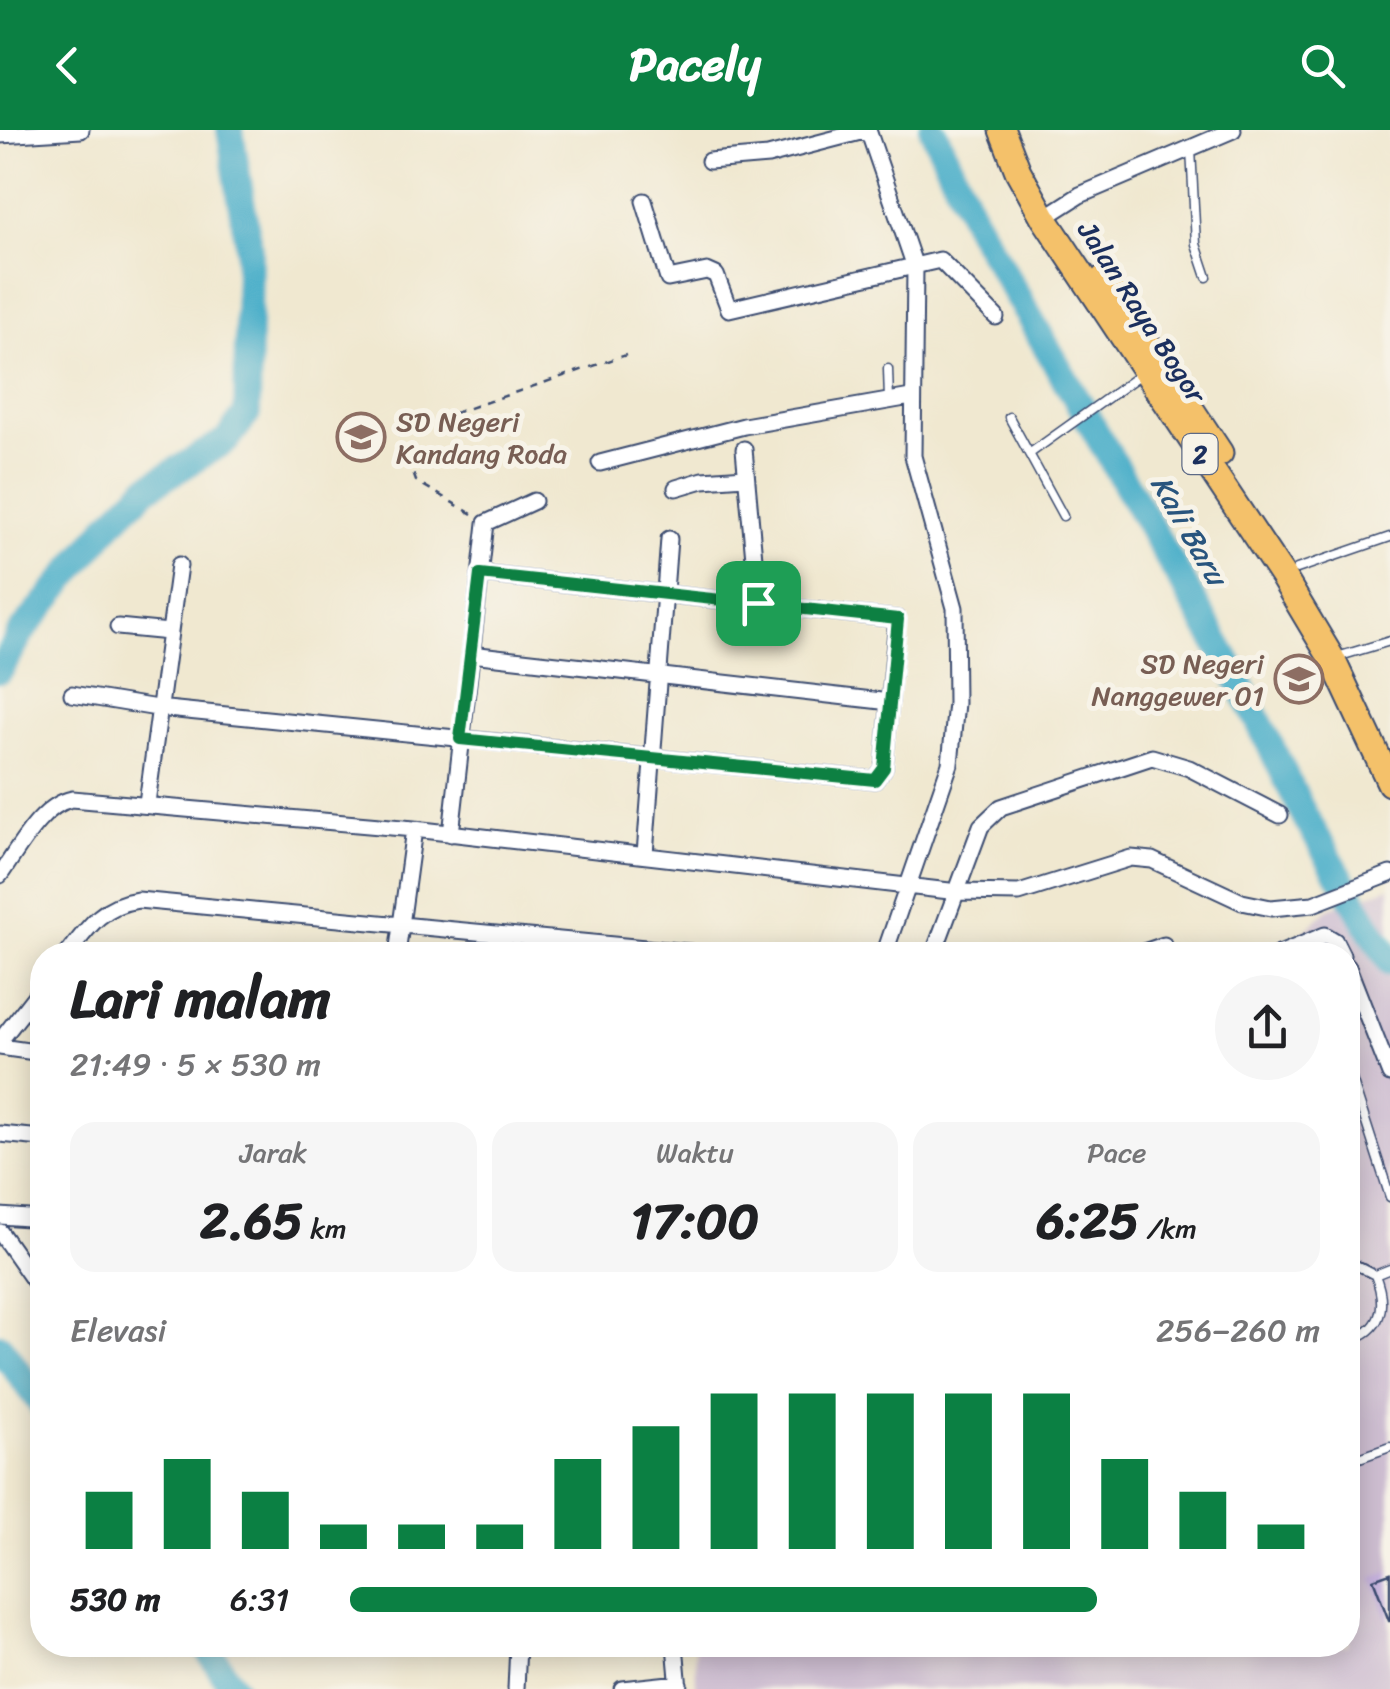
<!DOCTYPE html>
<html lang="id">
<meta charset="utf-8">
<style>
:root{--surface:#fff;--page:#f6f6f6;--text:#202124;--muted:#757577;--accent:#0b8043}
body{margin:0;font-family:Sriracha,sans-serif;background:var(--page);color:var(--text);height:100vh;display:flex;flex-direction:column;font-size:38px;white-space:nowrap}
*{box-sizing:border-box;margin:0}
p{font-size:32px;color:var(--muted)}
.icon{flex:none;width:55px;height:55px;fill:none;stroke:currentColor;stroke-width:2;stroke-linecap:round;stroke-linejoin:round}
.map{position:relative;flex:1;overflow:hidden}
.drawer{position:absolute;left:30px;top:812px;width:1330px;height:715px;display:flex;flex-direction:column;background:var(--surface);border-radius:40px;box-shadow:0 5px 25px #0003}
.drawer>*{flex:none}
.pin{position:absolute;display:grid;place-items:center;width:85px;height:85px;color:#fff;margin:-42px;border-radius:20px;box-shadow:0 5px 15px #0006}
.round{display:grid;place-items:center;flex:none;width:105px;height:105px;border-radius:52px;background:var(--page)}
.overview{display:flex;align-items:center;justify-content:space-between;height:170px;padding:0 40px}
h1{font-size:55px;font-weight:700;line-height:75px}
.figures{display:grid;grid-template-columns:repeat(3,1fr);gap:15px;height:170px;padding:10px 40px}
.figures div{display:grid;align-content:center;border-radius:25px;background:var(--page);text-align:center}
.figures b{font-size:50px;font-weight:700}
.figures small{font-size:28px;font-weight:400}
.figures p{font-size:28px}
.chart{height:280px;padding:20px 40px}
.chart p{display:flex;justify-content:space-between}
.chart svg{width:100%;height:180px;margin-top:10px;stroke:var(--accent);stroke-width:6}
ul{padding:0 40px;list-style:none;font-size:32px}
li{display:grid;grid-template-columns:160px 120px 1fr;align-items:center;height:75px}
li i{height:25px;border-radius:12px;background:var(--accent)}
header{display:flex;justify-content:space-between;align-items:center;height:130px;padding:0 40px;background:var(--accent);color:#fff;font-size:45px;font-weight:700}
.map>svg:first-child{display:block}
.industrial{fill:#cebed1}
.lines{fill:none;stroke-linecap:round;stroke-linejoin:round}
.river{stroke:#49aec9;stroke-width:28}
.building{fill:#c1acdc}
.service-casing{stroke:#3b4b6f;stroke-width:11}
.minor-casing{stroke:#3b4b6f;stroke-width:19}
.trunk-casing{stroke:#3b4b6f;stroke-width:29}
.path{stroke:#3b4b6f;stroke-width:2.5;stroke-dasharray:8 8;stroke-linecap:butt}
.service{stroke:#fff;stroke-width:8}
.minor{stroke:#fff;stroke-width:15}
.trunk{stroke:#f4c16a;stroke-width:25}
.route-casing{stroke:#fff;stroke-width:20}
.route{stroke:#0b8043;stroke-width:12}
.labels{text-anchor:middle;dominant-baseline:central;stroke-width:10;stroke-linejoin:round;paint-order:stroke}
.shield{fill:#f7f3e8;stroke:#5d6a87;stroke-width:2.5}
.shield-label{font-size:25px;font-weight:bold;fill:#1b2f5e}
.street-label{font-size:28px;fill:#1b2f5e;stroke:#f7f3e8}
.education-label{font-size:28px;fill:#785e54;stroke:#f7f3e8;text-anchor:start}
.water-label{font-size:30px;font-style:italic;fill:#29557e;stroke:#f7f3e8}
</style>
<header><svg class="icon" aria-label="back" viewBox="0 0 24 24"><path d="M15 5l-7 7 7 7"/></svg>Pacely<svg class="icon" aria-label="search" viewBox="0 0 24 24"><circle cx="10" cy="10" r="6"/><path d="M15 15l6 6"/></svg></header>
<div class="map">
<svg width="1390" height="1559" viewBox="0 0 1390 1559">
<rect width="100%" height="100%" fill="#f7f3e8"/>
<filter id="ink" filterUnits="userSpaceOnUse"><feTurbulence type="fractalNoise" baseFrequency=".01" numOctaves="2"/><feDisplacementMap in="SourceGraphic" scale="20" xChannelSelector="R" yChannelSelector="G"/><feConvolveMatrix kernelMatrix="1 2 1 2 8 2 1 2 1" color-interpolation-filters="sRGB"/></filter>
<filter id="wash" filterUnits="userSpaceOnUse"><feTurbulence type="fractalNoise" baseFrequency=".0048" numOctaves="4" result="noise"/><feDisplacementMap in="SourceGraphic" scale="40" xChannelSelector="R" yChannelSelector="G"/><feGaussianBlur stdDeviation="2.25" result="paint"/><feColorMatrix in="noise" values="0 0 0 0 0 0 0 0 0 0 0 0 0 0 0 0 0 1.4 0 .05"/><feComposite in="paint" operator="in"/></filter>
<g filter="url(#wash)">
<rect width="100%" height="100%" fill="#f0e8d0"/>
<path class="industrial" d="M1390 757V1559H696L695 1515H1348V825H1278L1328 779Z"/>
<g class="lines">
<path class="river" d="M933 0 978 98 1238 549 1304 685 1390 832
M0 540 21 503 109 395 147 358 227 310 247 283 249 119 230 0
M0 1217 42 1275
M205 1515 234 1559"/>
</g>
<g id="blocks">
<path class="building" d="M1390 1443V1491H1389L1373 1449Z"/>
</g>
</g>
<g filter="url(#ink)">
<use href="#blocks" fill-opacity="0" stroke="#3b4b6f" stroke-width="2.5"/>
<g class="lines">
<g class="service-casing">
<path id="service" d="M1191 19 1196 114 1207 147
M888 239 889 270
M1009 287 1063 386
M1029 324 1144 242
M1297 439 1390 407
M1337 527 1390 511
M1348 937 1390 1067
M1348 1131 1375 1145C1387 1175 1383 1202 1348 1210
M1375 1145 1390 1139
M1348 1332 1390 1317"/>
</g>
<g class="minor-casing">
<path id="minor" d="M868 0 915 137 913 326 955 478 956 573 950 634 884 825
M0 5 81 0
M709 31 768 26 868 0
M644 71 668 149 707 141 716 145 729 179 940 130 996 187
M1044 88 1080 65 1233 0
M744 319 758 473
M600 333 744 296 911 267
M676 358 703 350 745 347
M118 497 169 502
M471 524 890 572
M72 564 157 578 875 650 884 638 897 489 480 444
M147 673 179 435
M451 704 486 393 534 371
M645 724 669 409
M0 745C18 720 41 675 72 669L414 699 958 762 1019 763 1131 728 1152 730 1242 772 1271 778 1313 774 1390 744
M67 825C88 797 102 775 138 770L720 825
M397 825 414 699
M933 825 981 696 1001 677 1152 627 1189 638 1280 685
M1135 825 1164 815
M1277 825 1325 805 1335 811 1342 825
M1348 837 1390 944
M0 911 42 857
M0 917 42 923
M0 1004 42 1008
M0 1086 42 1089
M0 1102 42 1162
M675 1515 679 1559
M516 1559 518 1515
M622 1559 679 1553"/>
</g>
<g class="trunk-casing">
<path id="trunk" d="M1002 0 1018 41 1044 88 1283 447 1332 529 1390 653
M1104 148 1220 323"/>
</g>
<path class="path" d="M472 384 416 351 398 302 626 225"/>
<use href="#service" class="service"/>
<use href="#minor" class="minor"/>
<use href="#trunk" class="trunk"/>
</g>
</g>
<g class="lines" filter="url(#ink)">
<g class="route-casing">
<path id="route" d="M480 444 898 489 884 638 875 650 460 609Z"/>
</g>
<use href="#route" class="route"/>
</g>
<defs>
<g id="school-ring" transform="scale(2.5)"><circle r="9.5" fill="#f7f3e8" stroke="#8d6e63" stroke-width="1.5"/><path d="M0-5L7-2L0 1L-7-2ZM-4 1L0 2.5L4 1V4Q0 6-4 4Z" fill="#8d6e63"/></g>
</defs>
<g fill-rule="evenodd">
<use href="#school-ring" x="361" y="307"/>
<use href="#school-ring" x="1299" y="549"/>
</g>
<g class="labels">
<rect class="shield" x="1182.5" y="304" width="35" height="40" rx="8"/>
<g class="shield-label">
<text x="1200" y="324">2</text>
</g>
<g class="street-label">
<text transform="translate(1142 182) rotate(57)">Jalan Raya Bogor</text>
</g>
<g class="education-label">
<text x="396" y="291">SD Negeri<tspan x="396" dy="32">Kandang Roda</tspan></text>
<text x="1264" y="533" text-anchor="end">SD Negeri<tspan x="1264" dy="32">Nanggewer 01</tspan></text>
</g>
<g class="water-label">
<text transform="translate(1189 400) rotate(60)">Kali Baru</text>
</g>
</g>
</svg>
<div class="pin" style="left:758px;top:473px;background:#1e9e55"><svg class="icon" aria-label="arrive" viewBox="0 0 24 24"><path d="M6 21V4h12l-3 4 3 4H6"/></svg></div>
<section class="drawer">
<div class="overview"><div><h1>Lari malam</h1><p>21:49 · 5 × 530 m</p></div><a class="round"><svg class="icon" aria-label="share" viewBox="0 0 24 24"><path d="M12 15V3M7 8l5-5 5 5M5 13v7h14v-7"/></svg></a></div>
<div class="figures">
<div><p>Jarak</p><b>2.65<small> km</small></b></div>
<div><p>Waktu</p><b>17:00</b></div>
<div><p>Pace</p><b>6:25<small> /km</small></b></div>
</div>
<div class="chart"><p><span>Elevasi</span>256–260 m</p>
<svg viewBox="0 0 160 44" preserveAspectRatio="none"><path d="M5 44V30M15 44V22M25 44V30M35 44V38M45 44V38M55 44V38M65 44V22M75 44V14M85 44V6M95 44V6M105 44V6M115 44V6M125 44V6M135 44V22M145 44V30M155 44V38"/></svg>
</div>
<ul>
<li><b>530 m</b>6:31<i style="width:77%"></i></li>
</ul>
</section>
</div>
